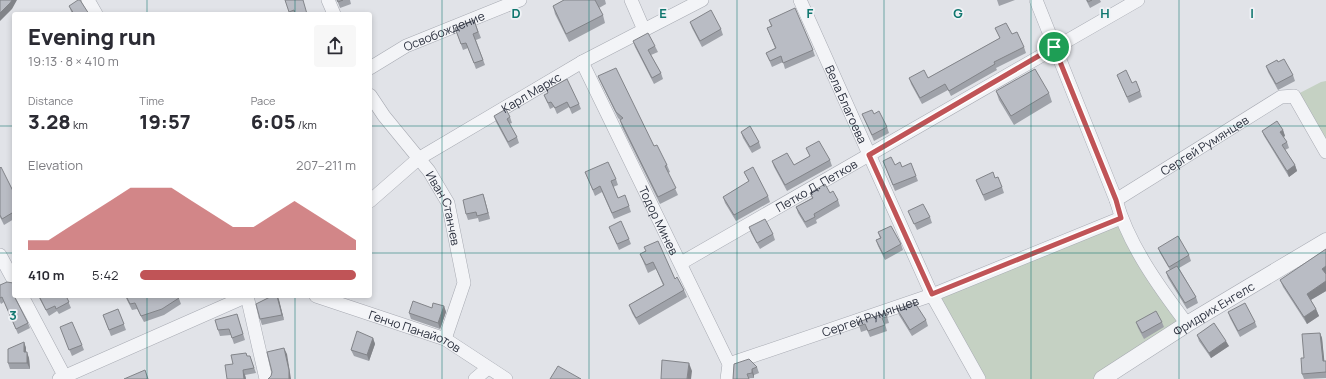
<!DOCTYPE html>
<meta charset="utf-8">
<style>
:root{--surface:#fff;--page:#f7f7f7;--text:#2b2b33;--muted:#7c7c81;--accent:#c05457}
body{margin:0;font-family:Manrope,sans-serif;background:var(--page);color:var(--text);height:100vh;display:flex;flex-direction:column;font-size:15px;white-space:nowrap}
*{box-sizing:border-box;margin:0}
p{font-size:13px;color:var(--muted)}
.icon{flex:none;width:22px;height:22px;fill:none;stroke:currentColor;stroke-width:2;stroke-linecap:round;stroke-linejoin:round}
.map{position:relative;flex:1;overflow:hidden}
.side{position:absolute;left:12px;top:12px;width:360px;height:286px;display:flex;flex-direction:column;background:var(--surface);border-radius:4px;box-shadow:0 2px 6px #0003}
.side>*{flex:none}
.pin{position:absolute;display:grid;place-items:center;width:34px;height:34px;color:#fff;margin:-17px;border:2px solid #fff;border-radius:50%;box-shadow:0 1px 4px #0007}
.round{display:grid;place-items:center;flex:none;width:42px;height:42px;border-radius:4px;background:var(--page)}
.overview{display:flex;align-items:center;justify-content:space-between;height:68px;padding:0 16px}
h1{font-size:22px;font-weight:800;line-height:30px}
.figures{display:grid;grid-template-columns:repeat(3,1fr);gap:6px;height:68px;padding:4px 16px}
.figures div{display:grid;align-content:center}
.figures b{font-size:20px;font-weight:800}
.figures small{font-size:11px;font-weight:400}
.figures p{font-size:11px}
.chart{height:112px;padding:8px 16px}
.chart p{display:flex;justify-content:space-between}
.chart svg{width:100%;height:72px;margin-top:4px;fill:var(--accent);opacity:.7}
ul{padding:0 16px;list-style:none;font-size:13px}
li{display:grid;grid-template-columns:64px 48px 1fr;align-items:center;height:30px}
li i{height:10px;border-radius:5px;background:var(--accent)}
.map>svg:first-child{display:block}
.green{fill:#c5d1c3}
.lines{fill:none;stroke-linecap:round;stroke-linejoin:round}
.minor-casing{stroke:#a7aab2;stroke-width:14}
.tertiary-casing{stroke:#a7aab2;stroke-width:17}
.minor{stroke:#f3f4f7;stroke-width:13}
.tertiary{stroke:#f3f4f7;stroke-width:16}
.wall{fill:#9fa2a9}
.shaded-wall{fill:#828489}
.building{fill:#b9bcc4;stroke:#828489}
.route-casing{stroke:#fff;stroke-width:8}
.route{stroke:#c05457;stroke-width:5}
.grid{fill:none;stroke:#0f766e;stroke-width:1;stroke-opacity:0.55}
.labels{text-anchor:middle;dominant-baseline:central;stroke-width:3.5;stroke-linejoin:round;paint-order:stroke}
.street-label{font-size:12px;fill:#2b303e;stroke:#f0f2f6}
.grid-label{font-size:13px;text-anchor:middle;font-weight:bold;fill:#0f766e;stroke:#f0f2f6;stroke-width:3.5;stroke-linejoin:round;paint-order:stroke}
</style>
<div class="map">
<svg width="1326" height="379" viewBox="0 0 1326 379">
<rect width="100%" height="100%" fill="#e1e3e8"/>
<path class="green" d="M1326 81V152L1294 96 1321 82Z
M1121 218 1187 324 1102 379H979L932 295Z"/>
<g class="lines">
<g class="minor-casing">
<g id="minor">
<path d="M88 0 96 14"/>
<path d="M328 0 334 14"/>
<path d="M631 0 644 30"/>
<path id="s1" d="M800 0 932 295 979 379"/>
<path d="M1036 0 1116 200C1128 244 1159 287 1187 324"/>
<path id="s2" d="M582 62 729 364 727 379"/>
<path id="s3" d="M370 68 406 46 520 0"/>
<path id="s4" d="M370 95 384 116 429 171 448 203 464 283 445 339"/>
<path id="s5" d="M1116 200 1281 97 1294 96 1326 152"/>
<path id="s6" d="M370 201 418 159 582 62 702 0"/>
<path d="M0 255 14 281"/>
<path id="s7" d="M681 263 1138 0"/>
<path d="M22 296 66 379"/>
<path d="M247 296 266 379"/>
<path id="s8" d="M316 296 445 339 506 379"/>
<path id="s9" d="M729 364 932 295 1121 218"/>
<path d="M59 379 247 296"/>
<path d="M475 379 488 368"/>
</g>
</g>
<g class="tertiary-casing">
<g id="tertiary">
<path id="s10" d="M1102 379 1187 324 1326 241"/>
</g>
</g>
<use href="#minor" class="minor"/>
<use href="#tertiary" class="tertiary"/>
</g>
<path class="wall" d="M285 0 308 14H290Z
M337 0H350L351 4 340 8Z
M564 0H605L606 4 599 8 603 15 605 23 569 42 555 14 553 6Z
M997 0H1015L999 6Z
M1086 0H1100L1101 2 1090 8Z
M69 6 89 14H72Z
M474 20 481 38 476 40 485 65 476 69 468 48 463 50 455 28Z
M769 20 813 50 815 56 785 69 783 62 772 67 766 53 775 48 767 28 771 26Z
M690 22 721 29 723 35 702 47 692 28Z
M995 28 1012 34 1024 47 1026 53 996 68 997 70 951 96 948 90 922 104 911 84 909 78H928L1000 38Z
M633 41 655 46 658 52 651 55 661 73 663 79 654 84 635 47Z
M1278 62 1293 75 1295 81 1278 90 1268 72 1266 66Z
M1117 75 1132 83 1140 91 1142 97 1129 103Z
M598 76 654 146 667 165 670 172 668 173 678 195 660 204 622 127 620 120 618 118 601 83Z
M996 91 1049 93 1052 102 1014 125 999 100Z
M544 95 579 104 581 109 572 114 569 107 557 114 554 107 550 109Z
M862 114H874L887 127 889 133 874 141Z
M494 116 510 117 512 123 509 124 517 137 519 143 510 148 496 122Z
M1283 130 1285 136 1283 137 1287 142 1289 148 1285 150 1295 165 1297 171 1289 177 1264 136 1262 131Z
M741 132 759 142 761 148 752 153 743 138Z
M806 148 830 160 832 166 787 191 774 167 772 161 794 165 810 156Z
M883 161 902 167 916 176 918 181 895 191Z
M0 168 14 193V219L4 225 0 217Z
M585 172 616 179 618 185 613 187 618 198 629 206 631 212 614 219 602 192 595 196Z
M744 172 768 196 770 202 736 221 725 203 723 197 749 182Z
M995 178 1002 187 1004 193 985 201 976 180Z
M810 193H830L838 200 840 206 816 220 817 223 807 228 798 213 796 207 812 198Z
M483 194 490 219 479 222 478 218 468 220 466 214Z
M908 211 930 217 932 223 917 230Z
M609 227 629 239 631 244 619 250Z
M749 227 773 234 775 240 760 249 751 233Z
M878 232 901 244 903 250 885 260 878 246 876 240 880 238Z
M1158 248 1189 255 1191 261 1179 268 1196 297 1198 303 1187 309 1168 278 1166 272 1170 270 1160 253Z
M1326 249V291L1311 300 1316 309 1319 316 1307 324 1283 287 1280 280Z
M646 251 675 279 684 290 687 297 639 325 632 313 629 305 663 285 656 269 648 273 640 254Z
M13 283 14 286V296L28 323 30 328 18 334 4 302 1 304 0 302V285Z
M38 296H66L71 308 59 314 57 311 49 316Z
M125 296H178L181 304 164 315 144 322 137 309 132 310Z
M272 296H278L284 320 262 325 260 319Z
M444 306 446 312 440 329 411 319 409 313 432 308Z
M118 309 126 330 111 336 103 315Z
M897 309 926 320 928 326 912 336 899 315Z
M1228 312 1255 322 1257 327 1240 337 1230 318Z
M886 313 889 323 885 324 887 331 870 337 867 330 861 332 858 322Z
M237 314 245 340 234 344 231 335 220 336 218 330Z
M1136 322H1162L1164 327 1144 339 1138 328Z
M60 327 82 345 84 350 72 356Z
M1320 333 1322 338 1324 361H1326V378L1304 379 1302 374 1304 358Z
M1197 335 1229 346 1211 358 1199 341Z
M373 338 375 344 369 361 354 356 351 350Z
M24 342 26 348V352L29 358 30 369H10L8 363Z
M246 353 247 356H250L256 373 245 375 246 379H227L233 364Z
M734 364 757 367 759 373 754 375V378L733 379Z"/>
<path class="shaded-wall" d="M12 0H17L12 9 0 21V13Z
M1283 130 1285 136 1282 138 1280 132Z
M1295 165 1297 171 1289 177 1287 171Z
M483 194 485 200 490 219 488 213Z
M1326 266V275L1322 269Z
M1326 281V291L1309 301 1307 294Z
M13 283 14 286V296H15V300L13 294Z
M277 296 279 300 284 320 282 315Z
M444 306 446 312 440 329 438 323Z
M1316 309 1319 316 1307 324 1304 317Z
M1320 333 1322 338 1325 367 1323 361Z
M373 338 375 344 369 361 367 355Z
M1226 341 1229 346 1211 358 1209 353Z
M24 342 26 348V358L24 352Z
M284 348 287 354 291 379H289Z
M27 352 29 358 30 369 27 363Z
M689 363 692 371 691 379H687Z
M752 369 754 375V378L752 373Z
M243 370 245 375 246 379H244Z"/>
<path class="building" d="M0 0H12L10 3 0 13Z
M78 0H80L89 14H74L69 6Z
M285 0H303L307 14H295L294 10 289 12Z
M337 0H343L338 2Z
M564 0H595L603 15 566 34 553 6Z
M1087 0H1092L1088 2Z
M795 8 813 50 783 63 781 56 770 61 766 53 776 48 767 28 772 26 769 20Z
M711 10 721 29 700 41 690 22Z
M474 20 478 32 473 34 483 60 474 63 466 43 461 44 455 28Z
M1006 23 1012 34 1017 32 1024 47 994 62 995 64 949 91 945 84 920 98 909 78 924 70 928 78 1000 38 995 28Z
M648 33 655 46 648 50 661 73 652 78 633 41Z
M1284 59 1293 75 1276 84 1266 66 1277 60 1278 62Z
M616 68 654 146 657 145 667 165 665 166 676 188 658 197 620 120 623 118 616 112 598 76Z
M1035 69 1049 93 1011 116 996 91Z
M1126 70 1132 83 1136 81 1140 91 1127 97 1117 75Z
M567 79 579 104 570 108 567 102 555 108 551 102 548 103 544 95 548 93 547 90Z
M506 109 510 117 507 119 517 137 508 142 494 116Z
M872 110 874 114 879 111 887 127 872 135 862 114Z
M1277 121 1283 130 1280 132 1287 142 1282 145 1295 165 1287 171 1262 131Z
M750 126 759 142 750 147 741 132Z
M819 141 830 160 785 185 772 161 787 153 794 165 810 156 806 148Z
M891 157 895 165 900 162 902 167 911 163 916 176 893 185 883 161Z
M608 162 616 179 611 181 618 198 625 195 629 206 612 213 600 186 593 190 585 172Z
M1 167 14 193V216L12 213 2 219 0 215V168Z
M753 167 768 196 734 215 723 197 749 181 744 172Z
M993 172 995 178 998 177 1002 187 983 195 976 180Z
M825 184 830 193 833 191 838 200 814 214 815 217 805 222 796 207 813 198 810 193Z
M483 194 488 213 477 216 476 212 466 214 463 200Z
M923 204 930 217 914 224 908 211Z
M765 219 773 234 757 243 749 227Z
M621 221 629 239 617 244 609 227Z
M891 226 901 244 883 254 876 240 881 238 878 232Z
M1178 236 1189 255 1169 267 1158 248Z
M658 241 675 279 677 277 684 290 636 318 629 305 664 285 653 262 646 265 640 254 646 251 644 247Z
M1326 249V266L1322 269 1326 274V281L1307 294 1316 309 1304 317 1280 280Z
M1177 266 1196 297 1185 303 1166 272Z
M7 282 13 283V294L28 323 16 329 2 297 0 298V285Z
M39 296H66L69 302 56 309 55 306 46 310Z
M126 296H178L179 298 162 309 141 316 135 303 130 304Z
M272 296H277L282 315 260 319 256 304Z
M413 301 432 308 433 303 444 306 438 323 409 313Z
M915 303 926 320 910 330 897 309Z
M1245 303 1255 322 1238 331 1228 312Z
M118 309 124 324 109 330 103 315Z
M1156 311 1162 322 1142 333 1136 322Z
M886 313 887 317 882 318 885 325 868 331 865 324 859 326 858 322Z
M237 314 243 334 232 338 229 329 218 330 215 320Z
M72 322 82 345 69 350 60 327Z
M1214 323 1226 341 1209 353 1197 335Z
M357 331 373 338 367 355 351 350Z
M1320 333 1323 361H1326V372L1302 374 1301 358H1304L1302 334Z
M24 342V352H27V363H8V349Z
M284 348 289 370V379H268L271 376 272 372 267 352Z
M246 353 247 356H250L254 368 243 370 244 379H227L225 365 233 364 231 355Z
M749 359 757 367 752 369V373L747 374 749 379H733L734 364Z
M662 360 689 363 687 379H661Z
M558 366 581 379H550Z
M145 370 148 379H124Z"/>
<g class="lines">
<g class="route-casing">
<path id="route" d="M1054 47 1116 200 1121 218 932 294 869 155Z"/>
</g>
<use href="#route" class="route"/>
</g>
<path class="grid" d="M147 0V14M295 0V14M442 0V379M589 0V379M737 0V379M884 0V379M1031 0V379M1179 0V379M0 126H14M370 126H1326M0 253H14M370 253H1326M147 296V379M295 296V379"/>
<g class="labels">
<g class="street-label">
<text stroke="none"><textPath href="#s3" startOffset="83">Освобождение</textPath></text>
<text stroke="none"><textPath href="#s6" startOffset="195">Карл Маркс</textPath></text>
<text stroke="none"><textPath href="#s1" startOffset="114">Вела Благоева</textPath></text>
<text stroke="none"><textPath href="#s5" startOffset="104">Сергей Румянцев</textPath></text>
<text stroke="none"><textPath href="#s7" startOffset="156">Петко Д. Петков</textPath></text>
<text stroke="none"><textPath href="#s4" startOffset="137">Иван Станчев</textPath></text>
<text stroke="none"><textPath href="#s2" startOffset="176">Тодор Минев</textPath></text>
<text stroke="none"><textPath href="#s10" startOffset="132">Фридрих Енгелс</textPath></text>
<text stroke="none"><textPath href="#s9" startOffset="149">Сергей Румянцев</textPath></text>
<text stroke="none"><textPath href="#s8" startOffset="105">Генчо Панайотов</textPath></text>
</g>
</g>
<g class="grid-label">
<text x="516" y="18">D</text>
<text x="663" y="18">E</text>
<text x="810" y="18">F</text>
<text x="958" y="18">G</text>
<text x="1105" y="18">H</text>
<text x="1252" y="18">I</text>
<text x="13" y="320">3</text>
</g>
</svg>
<div class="pin" style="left:1054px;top:47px;background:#1e9e55"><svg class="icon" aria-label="arrive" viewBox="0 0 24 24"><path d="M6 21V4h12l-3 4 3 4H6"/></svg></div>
<section class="side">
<div class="overview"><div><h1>Evening run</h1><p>19:13 · 8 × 410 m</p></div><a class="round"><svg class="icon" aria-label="share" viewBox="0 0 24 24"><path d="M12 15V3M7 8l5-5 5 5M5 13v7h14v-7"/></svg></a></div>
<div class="figures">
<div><p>Distance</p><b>3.28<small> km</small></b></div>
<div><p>Time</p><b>19:57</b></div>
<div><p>Pace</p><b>6:05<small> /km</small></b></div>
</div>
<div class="chart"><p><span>Elevation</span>207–211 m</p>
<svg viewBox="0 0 160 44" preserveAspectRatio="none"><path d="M0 44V38L10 38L20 30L30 22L40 14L50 6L60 6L70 6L80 14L90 22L100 30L110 30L120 22L130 14L140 22L150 30L160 38V44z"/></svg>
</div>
<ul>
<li><b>410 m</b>5:42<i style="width:100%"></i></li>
</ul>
</section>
</div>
